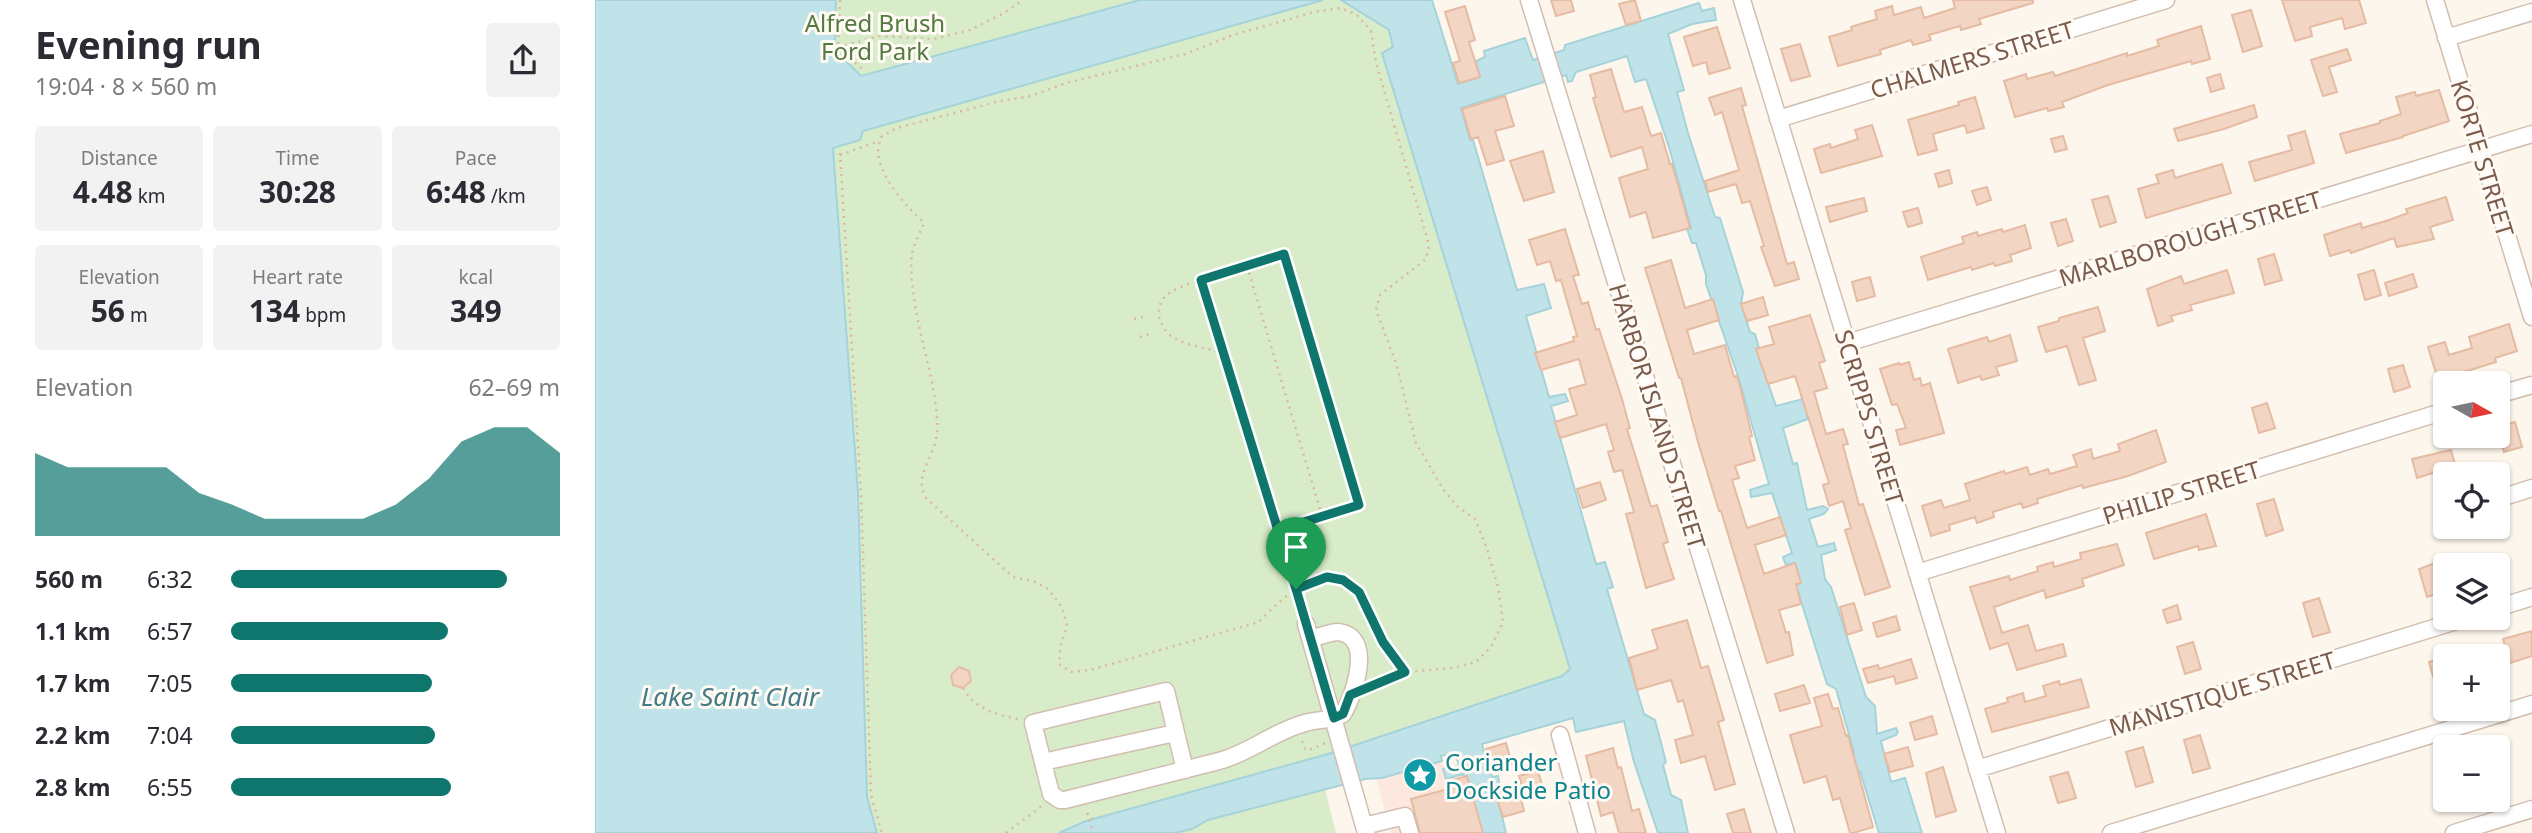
<!DOCTYPE html>
<meta charset="utf-8">
<style>
:root{--surface:#fff;--page:#f2f2f3;--text:#2b2b33;--muted:#7c7c81;--accent:#0f766e}
body{margin:0;font-family:"Noto Sans",sans-serif;background:var(--page);color:var(--text);height:100vh;display:flex;flex-direction:column;font-size:26px;white-space:nowrap}
*{box-sizing:border-box;margin:0}
p{font-size:23px;color:var(--muted)}
.icon{flex:none;width:38px;height:38px;fill:none;stroke:currentColor;stroke-width:2;stroke-linecap:round;stroke-linejoin:round}
.map{position:relative;flex:1;overflow:hidden}
.side{display:flex;flex-direction:column;background:var(--surface);width:595px}
.side>*{flex:none}
.needle{width:46px;rotate:99deg}
.buttons{position:absolute;left:1838px;top:371px;display:grid;gap:14px}
.buttons a{display:grid;place-items:center;width:77px;height:77px;border-radius:7px;background:var(--surface);box-shadow:0 2px 5px #0004;font-size:35px}
.pin{position:absolute;display:grid;place-items:center;width:60px;height:60px;color:#fff;margin:-72px -30px;border-radius:50% 50% 50% 0;rotate:-45deg;box-shadow:0 0 7px #0007}
.pin .icon{rotate:45deg}
.round{display:grid;place-items:center;flex:none;width:74px;height:74px;border-radius:7px;background:var(--page)}
.overview{display:flex;align-items:center;justify-content:space-between;height:119px;padding:0 35px}
h1{font-size:38px;font-weight:700;line-height:52px}
.figures{display:grid;grid-template-columns:repeat(3,1fr);gap:10px;height:119px;padding:7px 35px}
.figures div{display:grid;align-content:center;border-radius:7px;background:var(--page);text-align:center}
.figures b{font-size:30px;font-weight:700}
.figures small{font-size:19px;font-weight:400}
.figures p{font-size:19px}
.chart{height:196px;padding:14px 35px}
.chart p{display:flex;justify-content:space-between}
.chart svg{width:100%;height:126px;margin-top:7px;fill:var(--accent);opacity:.7}
ul{padding:0 35px;list-style:none;font-size:23px}
li{display:grid;grid-template-columns:112px 84px 1fr;align-items:center;height:52px}
li i{height:18px;border-radius:9px;background:var(--accent)}
main{display:flex;flex:1;min-height:0}
.map>svg:first-child{display:block}
.commercial{fill:#fde8e0}
.green{fill:#d8ecc9}
.water{fill:#bfe3e8;stroke:#a5d3da;stroke-width:2}
.building{fill:#f3d5c3;stroke:#e6bba3;stroke-width:2}
.lines{fill:none;stroke-linecap:round;stroke-linejoin:round}
.minor-casing{stroke:#d1beb0;stroke-width:19}
.path{stroke:#d9b8a5;stroke-width:2.5;stroke-dasharray:2 5;stroke-linecap:butt}
.minor{stroke:#fff;stroke-width:16}
.route-casing{stroke:#fff;stroke-width:14}
.route{stroke:#0f766e;stroke-width:9}
.labels{text-anchor:middle;dominant-baseline:central;stroke-width:6;stroke-linejoin:round;paint-order:stroke}
.park-label{font-size:24px;fill:#537a41;stroke:#fffaf3}
.street-label{font-size:24px;fill:#7a5c4d;stroke:#fffaf3}
.culture-label{font-size:24px;fill:#0d838f;stroke:#fffaf3;text-anchor:start}
.water-label{font-size:26px;font-style:italic;fill:#437c86;stroke:#fffaf3}
</style>
<main>
<section class="side">
<div class="overview"><div><h1>Evening run</h1><p>19:04 · 8 × 560 m</p></div><a class="round"><svg class="icon" aria-label="share" viewBox="0 0 24 24"><path d="M12 15V3M7 8l5-5 5 5M5 13v7h14v-7"/></svg></a></div>
<div class="figures">
<div><p>Distance</p><b>4.48<small> km</small></b></div>
<div><p>Time</p><b>30:28</b></div>
<div><p>Pace</p><b>6:48<small> /km</small></b></div>
</div>
<div class="figures">
<div><p>Elevation</p><b>56<small> m</small></b></div>
<div><p>Heart rate</p><b>134<small> bpm</small></b></div>
<div><p>kcal</p><b>349</b></div>
</div>
<div class="chart"><p><span>Elevation</span>62–69 m</p>
<svg viewBox="0 0 160 44" preserveAspectRatio="none"><path d="M0 44V15L10 20L20 20L30 20L40 20L50 29L60 33L70 38L80 38L90 38L100 38L110 33L120 24L130 11L140 6L150 6L160 15V44z"/></svg>
</div>
<ul>
<li><b>560 m</b>6:32<i style="width:84%"></i></li>
<li><b>1.1 km</b>6:57<i style="width:66%"></i></li>
<li><b>1.7 km</b>7:05<i style="width:61%"></i></li>
<li><b>2.2 km</b>7:04<i style="width:62%"></i></li>
<li><b>2.8 km</b>6:55<i style="width:67%"></i></li>
</ul>
</section>
<div class="map">
<svg width="1937" height="833" viewBox="0 0 1937 833">
<rect width="100%" height="100%" fill="#fdf6ec"/>
<path class="commercial" d="M847 761 851 779 868 774 883 833H796L781 778Z"/>
<path class="green" d="M241 0H545L266 76 240 50Z
M728 0H746L793 30 799 47 787 54 975 669 967 676 733 754 491 821 464 833H282L272 797 263 497 238 148 265 140 268 131Z
M730 789 741 833H580L597 829 613 820Z"/>
<path class="water" d="M0 0H241L240 50 266 76 545 0H728L268 131 265 140 238 148 263 493 272 797 282 833H0Z
M746 0H837L863 84 885 77 881 61 890 57 889 51 930 38 938 60 969 50 970 45 1104 3 1107 11 1119 8 1121 20 1097 24 1073 34 1089 90 1082 92 1093 133 1120 217 1125 218 1148 292 1146 304 1155 332 1160 334 1164 348 1161 349 1181 406 1208 399 1213 419 1188 428 1198 464 1202 463 1212 510 1228 506 1233 509 1229 514 1214 519 1223 547 1239 543 1241 550 1226 555 1230 579 1236 587 1271 697 1280 706 1282 734 1301 728 1303 732 1301 735 1286 741 1296 782 1310 778 1327 833H1284L1265 771 1260 773 1254 754 1259 752 1241 689 1232 684 1201 585 1206 583 1200 563 1191 565 1188 557 1197 553 1177 493 1156 497 1155 490 1174 484 1143 376 1111 284V275L1101 243H1097L1092 229 1096 228 1074 147 1051 79 1040 82 1032 56 981 72 977 81 973 82 971 75 866 108 875 140H878L922 290 949 284 956 308 931 316 954 397 970 394 973 401 956 406 1001 564 1010 562 1018 587 1012 589 1049 714 1060 720 1071 762 1068 765 1076 795 1086 800 1093 833H1063L1039 762 1029 721 981 732 978 718 887 744 894 773 898 777 903 776 907 799 903 800 911 833H883L868 774 851 779 848 769 864 766 860 752 846 756 847 761 787 778 770 779 613 820 597 829 580 833H464L491 821 733 754 967 676 975 669 787 53 798 47 794 30Z"/>
<path class="building" d="M956 0H976L979 11 961 16Z
M1040 0 1046 21 1031 25 1024 4Z
M1358 0H1438V3L1384 19 1386 24 1366 30 1365 26 1334 35 1336 40 1318 45 1316 40 1285 50 1286 54 1243 66 1234 37 1257 30 1256 27 1282 19 1280 11 1297 6 1299 15 1326 7 1329 18 1360 8Z
M1687 0H1764L1771 23 1750 29 1747 18 1715 27 1717 36 1700 41Z
M870 6 880 40 874 42 885 77 864 83 858 63 865 61 850 12Z
M1656 10 1667 46 1648 52 1637 15Z
M1606 26 1615 59 1597 64 1596 61 1513 85 1467 102 1469 107 1453 111 1452 108 1420 117 1409 81 1431 74 1432 79 1458 72 1460 76 1532 53V56L1564 46 1562 40Z
M1122 27 1135 68 1114 74 1111 62 1098 66 1089 37Z
M1205 44 1215 76 1196 81 1186 49Z
M1752 49 1756 60 1734 67 1742 92 1728 96 1716 60Z
M1016 69 1029 112 1047 107 1056 136 1066 133 1075 164H1077L1095 228 1058 238 1051 212 1035 217 1024 178 1053 169 1047 147 1016 157 998 98 1001 97 995 75Z
M1625 74 1629 88 1616 92 1612 78Z
M1146 88 1151 105 1147 106 1192 264 1199 262 1204 279 1180 286 1166 247 1169 246 1155 201 1147 203 1141 184 1113 192 1110 181 1144 170 1127 112 1120 115 1114 98Z
M1844 90 1854 121 1808 136V137L1751 153 1745 134 1785 123V121L1806 114 1801 97 1820 92 1821 96Z
M910 96 919 126 900 131 909 160 892 165 883 137 876 139 867 109Z
M1380 97 1389 128 1372 133 1370 125 1338 134 1342 150 1323 155 1313 120 1364 105 1363 102Z
M1659 105 1662 117 1629 129 1583 141 1579 129Z
M1277 125 1287 156 1226 173 1219 149 1235 144 1236 148 1263 139 1260 130Z
M1710 131 1719 163 1660 181 1654 162 1697 150 1693 136Z
M1468 136 1472 149 1460 152 1456 139Z
M948 151 959 192 929 201 915 161Z
M1627 164 1636 193 1551 218 1543 189 1564 183 1561 175 1578 170 1580 178Z
M1354 170 1357 183 1344 187 1340 174Z
M1392 187 1396 200 1382 205 1377 191Z
M1513 196 1521 222 1505 227 1497 200Z
M1851 197 1858 220 1835 227 1839 239 1802 247 1799 238 1756 253 1755 250 1735 256 1729 235 1766 223 1767 228 1794 220 1813 213 1811 209Z
M1269 198 1272 211 1235 222 1231 207Z
M1323 208 1327 223 1313 227 1308 212Z
M1471 219 1478 241 1463 246 1456 223Z
M1430 225 1436 248 1415 255 1417 261 1400 266 1399 263 1377 270 1376 267 1333 280 1326 257 1369 243 1367 237 1382 232 1383 236 1407 229 1408 232Z
M970 229 984 275 978 276 987 304 993 302 1001 330 1004 329 1027 399 1035 428 1032 429 1046 474 1056 507 1062 505 1073 542 1068 544 1079 579 1051 588 1031 514 1039 512 1027 470 1019 472 1013 452 1019 450 1011 424 965 438 960 422 982 415 974 389 991 384 984 359 946 370 940 353 979 341 978 337 982 336 966 280 961 281 955 261 942 265 934 240Z
M1679 254 1687 280 1670 285 1663 259Z
M1076 260 1090 308 1118 299 1124 320 1092 330 1099 354 1130 345 1139 377 1142 376 1146 390 1157 436 1154 437 1160 460 1140 466 1144 478 1137 480 1152 528 1185 517 1191 535 1160 545 1169 574 1200 563 1206 583 1201 584 1206 604 1184 610 1191 633 1194 632 1198 655 1172 663 1126 511H1124L1103 442 1086 378H1084L1050 268Z
M1632 270 1639 293 1595 305 1597 310 1576 316 1578 321 1563 326 1552 289 1586 276 1589 284Z
M1779 270 1786 295 1770 300 1763 275Z
M1818 274 1822 287 1794 296 1790 283Z
M1275 277 1280 296 1262 301 1257 282Z
M1168 297 1173 315 1152 321 1146 304Z
M1503 307 1510 331 1488 338 1501 380 1484 385 1472 346 1451 352 1443 327 1464 321V318Z
M1215 315 1230 361 1224 363 1232 388 1219 392 1231 434 1248 429 1253 444 1248 445 1264 505 1268 504 1295 587 1270 595 1250 530 1256 528 1248 501 1234 506 1228 485 1234 483 1200 376 1173 384 1161 349 1179 344 1174 327Z
M1914 324 1922 351 1900 358 1901 362 1843 380 1833 347 1850 342 1854 355 1877 348 1874 337Z
M1415 335 1422 361 1401 367 1404 375 1387 380 1385 376 1363 383 1353 349 1392 337 1394 342Z
M1314 362 1319 380 1325 378 1327 386 1335 383 1349 433 1305 445 1301 430 1311 428 1302 404 1297 405 1285 369 1304 363 1305 365Z
M1808 365 1815 387 1799 392 1793 369Z
M1672 403 1680 428 1664 433 1657 408Z
M1920 422 1927 447 1909 452 1902 427Z
M1561 430 1571 462 1533 476 1488 488 1487 485 1442 499 1443 503 1428 508 1426 503 1398 512 1399 517 1382 523 1380 517 1354 525 1355 530 1336 536 1327 506 1346 500 1349 508 1375 500 1370 484 1409 471 1410 474 1432 467 1435 475 1453 469 1455 474 1482 466 1478 455 1496 449 1498 459 1525 451 1523 444Z
M1856 450 1863 474H1845L1844 471 1822 478 1817 459Z
M1005 482 1011 500 988 508 982 489Z
M1679 499 1688 530 1671 536 1662 504Z
M1611 514 1621 546 1604 550 1603 546 1559 559 1551 533Z
M1522 544 1529 565 1487 579 1489 586 1451 598 1449 590 1399 607 1407 633 1433 625 1441 651 1468 644 1471 656 1422 670 1413 643 1395 649 1375 587 1414 576 1415 580 1443 571 1442 567 1458 562 1459 567 1486 559 1485 553Z
M1840 563 1842 569 1850 567V591L1832 597 1824 569Z
M1724 598 1735 632 1718 637 1708 603Z
M1259 603 1267 630 1252 635 1245 607Z
M1582 605 1586 619 1572 623 1568 610Z
M1301 616 1305 630 1282 637 1278 623Z
M1092 620 1106 668 1113 666 1129 720 1123 722 1140 784 1120 790 1110 756 1086 763 1080 740 1098 735 1088 700 1083 702 1076 680 1042 690 1034 658 1063 649 1057 630Z
M1937 631V656L1915 663 1908 639Z
M1598 642 1606 669 1590 674 1582 647Z
M1850 657V681L1840 683 1834 662Z
M1316 659 1322 678 1301 684 1299 676 1273 683 1268 669 1283 665 1284 669Z
M364 667 374 671 376 681 368 688 358 685 356 675Z
M1486 679 1494 707 1397 732 1390 709 1413 702 1412 698 1428 693 1430 702 1451 696 1448 686 1464 681 1465 685Z
M1209 685 1215 703 1185 711 1180 694Z
M1233 694 1238 709 1243 708 1251 736 1253 735 1278 827 1258 833H1255L1245 798 1238 800 1231 776 1209 783 1195 735 1227 726 1219 698Z
M1337 716 1342 734 1320 740 1315 723Z
M1605 735 1615 768 1598 773 1589 740Z
M911 743 917 764 897 770 891 749Z
M1313 747 1318 766 1295 772 1289 754Z
M1548 747 1558 782 1541 787 1531 752Z
M1018 748 1023 768 1026 767 1037 811 1044 809 1051 833H1024L1018 812 1006 816 991 756Z
M1348 767 1361 811 1341 817 1331 773Z
M943 771 947 784 928 790 924 776Z
M1473 772 1481 798 1463 803 1455 777Z
M872 776 888 833H825L816 799 853 789 851 782Z
M925 795 929 811 908 817 903 802Z
M1149 809 1156 833H1138L1132 814Z"/>
<g class="lines">
<g class="minor-casing">
<path id="minor" d="M934 0 1191 833
M1147 0 1402 833
M1840 0 1937 317
M1851 38 1937 12
M1183 119 1571 0
M1252 343 1937 134
M1902 395 1937 385
M1902 499 1937 488
M1322 573 1850 411
M1902 608 1937 597
M711 624 771 833
M965 735 992 833
M448 762 580 733
M1382 769 1871 618
M590 770 571 691 438 723 456 794 465 800H470L624 761C655 753 679 731 710 723 723 719 737 721 748 714 759 695 780 636 743 632 734 632 724 637 716 639
M769 826 810 816 815 833
M1516 833 1937 704
M1859 833 1937 809"/>
</g>
<path class="path" d="M245 0 243 47 269 71
M243 47 285 36 339 39 375 30 409 13 428 0
M245 153 266 495 276 795 287 833
M245 155 284 141
M652 266 727 516
M606 280 689 254 764 505 683 530
M539 319 552 316
M545 337 557 333
M629 353C613 348 588 346 575 335 570 331 565 323 564 316 561 292 588 286 606 280 640 390 675 500 707 611
M774 686 810 672 859 668 881 662 896 647 908 622 903 587 891 546 880 519 863 507 848 489 821 443 802 366 781 310 785 295 831 259 834 245 781 63 776 31 761 14 745 8 719 12 638 35 590 54 471 83 436 96 405 101 302 128 286 137C285 141 283 148 283 153 286 179 311 206 329 223 325 233 319 243 317 254 315 268 317 283 319 297 324 338 340 379 342 420 343 430 341 443 337 452 331 469 321 480 331 498L418 577 438 581 453 589 467 607 472 626 466 644 464 664 476 672 495 670 664 622C687 597 732 555 764 592 775 606 780 626 787 641 793 652 802 663 810 672
M368 688C380 709 401 715 424 719
M707 741 710 749 714 750 731 743
M492 813 497 829
M492 813 498 819
M411 833 447 806"/>
<use href="#minor" class="minor"/>
</g>
<g class="lines">
<g class="route-casing">
<path id="route" d="M701 589 739 718 748 714 755 695 810 672 788 642 764 592 748 580 732 577 701 589 683 530 764 505 689 254 606 280 701 589"/>
</g>
<use href="#route" class="route"/>
</g>
<defs>
<g id="sight-disc" transform="scale(1.75)"><circle r="9.5" fill="#0f9aa8" stroke="#fffaf3"/><path d="M0-6L1.8-2.2L6-1.7L2.9 1.2L3.7 5.4L0 3.3L-3.7 5.4L-2.9 1.2L-6-1.7L-1.8-2.2Z" fill="#fff"/></g>
</defs>
<g fill-rule="evenodd">
<use href="#sight-disc" x="825" y="775"/>
</g>
<g class="labels">
<g class="park-label">
<text x="280" y="22">Alfred Brush<tspan x="280" dy="28">Ford Park</tspan></text>
</g>
<g class="street-label">
<text transform="translate(1377 59) rotate(-17)">CHALMERS STREET</text>
<text transform="translate(1888 158) rotate(73)">KORTE STREET</text>
<text transform="translate(1595 238) rotate(-17)">MARLBOROUGH STREET</text>
<text transform="translate(1063 416) rotate(73)">HARBOR ISLAND STREET</text>
<text transform="translate(1275 417) rotate(73)">SCRIPPS STREET</text>
<text transform="translate(1586 492) rotate(-17)">PHILIP STREET</text>
<text transform="translate(1627 693) rotate(-17)">MANISTIQUE STREET</text>
</g>
<g class="culture-label">
<text x="850" y="761">Coriander<tspan x="850" dy="28">Dockside Patio</tspan></text>
</g>
<g class="water-label">
<text x="135" y="696">Lake Saint Clair</text>
</g>
</g>
</svg>
<div class="buttons">
<a><svg class="needle" viewBox="-14 -14 28 28"><path d="M0-13l5 13h-10z" fill="#e53935"/><path d="M0 13l5-13h-10z" fill="#7c7c81"/></svg></a>
<a><svg class="icon" aria-label="locate" viewBox="0 0 24 24"><circle cx="12" cy="12" r="6"/><path d="M12 2v4M12 18v4M2 12h4M18 12h4"/></svg></a>
<a><svg class="icon" aria-label="layers" viewBox="0 0 24 24"><path d="M12 4l9 5-9 5-9-5zM3 14l9 5 9-5"/></svg></a>
<a>+</a>
<a>−</a>
</div>
<div class="pin" style="left:701px;top:589px;background:#1e9e55"><svg class="icon" aria-label="arrive" viewBox="0 0 24 24"><path d="M6 21V4h12l-3 4 3 4H6"/></svg></div>
</div>
</main>
